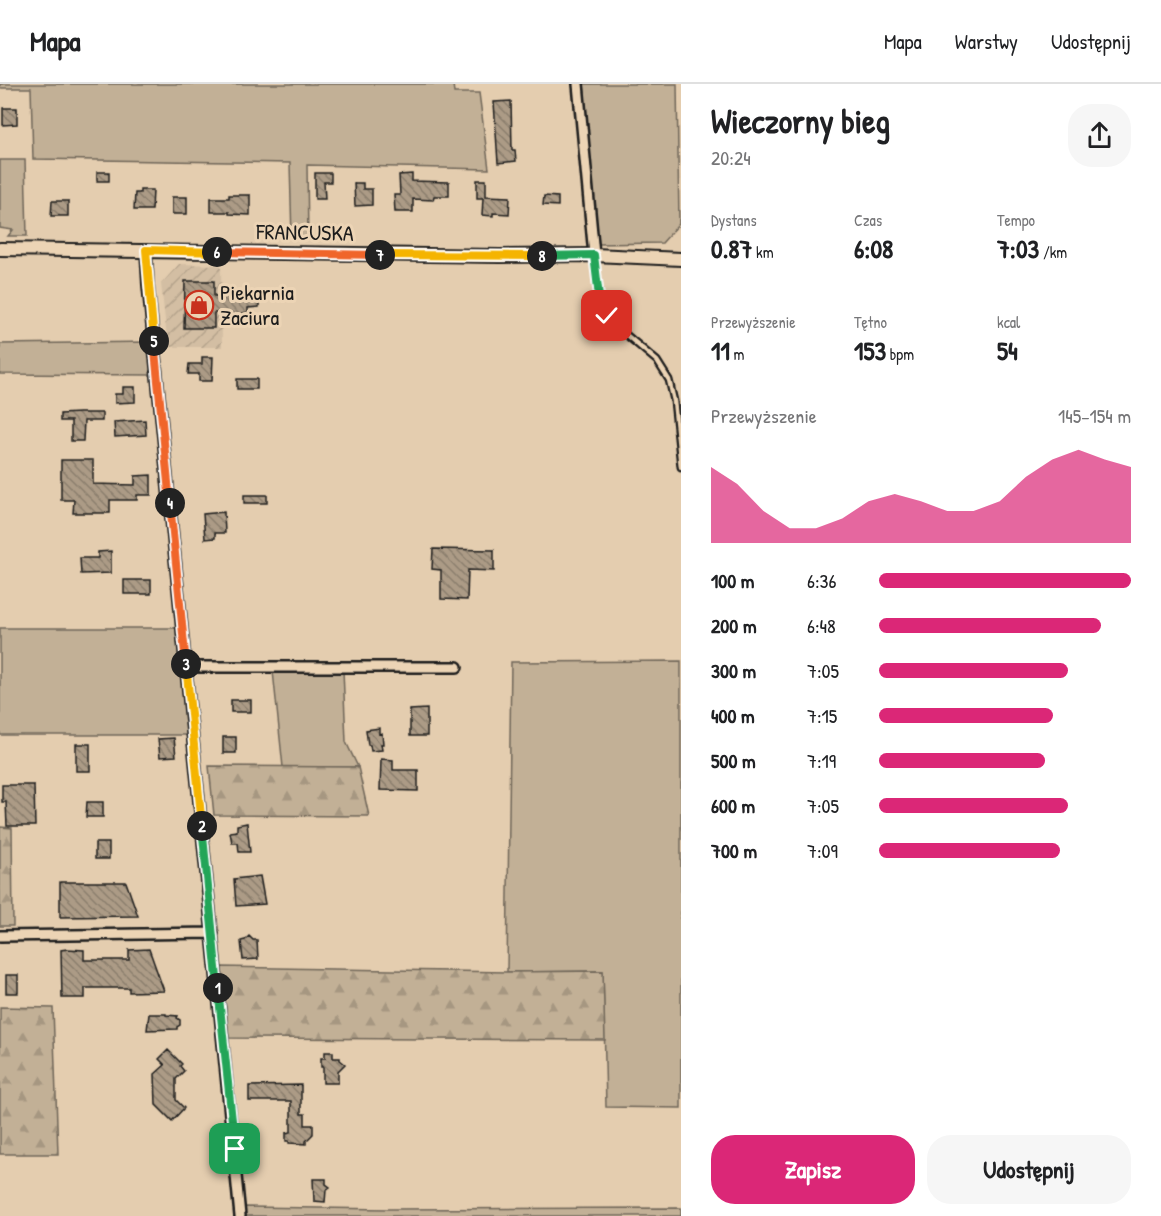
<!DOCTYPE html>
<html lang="pl">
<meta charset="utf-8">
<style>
:root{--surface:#fff;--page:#f6f6f6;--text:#202124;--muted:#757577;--line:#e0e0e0;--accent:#db2777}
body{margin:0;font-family:"Patrick Hand",sans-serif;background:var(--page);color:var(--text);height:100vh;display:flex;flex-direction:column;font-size:22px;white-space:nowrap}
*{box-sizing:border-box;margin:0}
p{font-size:20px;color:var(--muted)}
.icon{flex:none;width:33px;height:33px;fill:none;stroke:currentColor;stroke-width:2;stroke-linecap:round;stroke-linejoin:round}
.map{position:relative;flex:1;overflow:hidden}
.panel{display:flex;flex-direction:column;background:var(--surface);width:480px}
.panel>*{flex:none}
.pin{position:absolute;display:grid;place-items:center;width:51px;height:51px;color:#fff;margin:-26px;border-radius:12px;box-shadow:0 3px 9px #0006}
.km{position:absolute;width:30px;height:30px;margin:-15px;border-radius:50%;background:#222;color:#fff;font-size:16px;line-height:30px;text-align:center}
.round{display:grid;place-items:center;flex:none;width:63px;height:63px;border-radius:24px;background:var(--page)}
.headline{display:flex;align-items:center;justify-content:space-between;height:102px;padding:0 30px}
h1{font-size:33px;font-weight:700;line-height:45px}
.metrics{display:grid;grid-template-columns:repeat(3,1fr);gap:9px;height:102px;padding:6px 30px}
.metrics div{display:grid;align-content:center}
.metrics b{font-size:26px;font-weight:700}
.metrics small{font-size:16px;font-weight:400}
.metrics p{font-size:16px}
.chart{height:168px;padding:12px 30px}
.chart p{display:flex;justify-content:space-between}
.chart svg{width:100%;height:108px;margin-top:6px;fill:var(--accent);opacity:.7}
.button{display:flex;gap:12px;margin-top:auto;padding:12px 30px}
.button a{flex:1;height:69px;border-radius:24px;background:var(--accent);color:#fff;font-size:24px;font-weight:700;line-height:69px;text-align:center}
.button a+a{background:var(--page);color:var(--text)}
ul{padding:0 30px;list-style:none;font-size:20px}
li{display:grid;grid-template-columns:96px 72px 1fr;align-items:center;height:45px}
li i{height:15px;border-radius:8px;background:var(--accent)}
header{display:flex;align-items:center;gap:36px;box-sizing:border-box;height:84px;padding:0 30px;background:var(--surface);border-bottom:2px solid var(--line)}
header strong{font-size:28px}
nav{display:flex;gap:33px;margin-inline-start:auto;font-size:21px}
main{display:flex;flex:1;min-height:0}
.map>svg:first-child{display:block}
.industrial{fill:url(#industrial-furrows)}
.green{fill:#c2b096;stroke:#6f6659;stroke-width:1.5}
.forest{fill:url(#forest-firs);stroke:#6f6659;stroke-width:1.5}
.building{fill:url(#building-back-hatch);stroke:#1c1c1c;stroke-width:1.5}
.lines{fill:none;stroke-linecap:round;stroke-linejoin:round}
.service-casing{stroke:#1c1c1c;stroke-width:9}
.minor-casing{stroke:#1c1c1c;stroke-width:14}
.tertiary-casing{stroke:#1c1c1c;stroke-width:16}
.service{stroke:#ecd4b5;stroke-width:4.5}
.minor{stroke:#ecd4b5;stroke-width:9}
.tertiary{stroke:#ecd4b5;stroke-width:12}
.split-1-casing{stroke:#fff;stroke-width:12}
.split-2-casing{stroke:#fff;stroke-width:12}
.split-3-casing{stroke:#fff;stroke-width:12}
.split-4-casing{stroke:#fff;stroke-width:12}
.split-5-casing{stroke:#fff;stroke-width:12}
.split-6-casing{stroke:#fff;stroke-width:12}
.split-7-casing{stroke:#fff;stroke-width:12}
.split-8-casing{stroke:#fff;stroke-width:12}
.split-9-casing{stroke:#fff;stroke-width:12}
.split-1{stroke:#22a559;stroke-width:8}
.split-2{stroke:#22a559;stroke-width:8}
.split-3{stroke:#f5b400;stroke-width:8}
.split-4{stroke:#f0652b;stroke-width:8}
.split-5{stroke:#f0652b;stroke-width:8}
.split-6{stroke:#f5b400;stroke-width:8}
.split-7{stroke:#f0652b;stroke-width:8}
.split-8{stroke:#f5b400;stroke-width:8}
.split-9{stroke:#22a559;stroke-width:8}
.labels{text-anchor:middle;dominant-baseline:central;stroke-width:6;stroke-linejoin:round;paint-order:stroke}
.street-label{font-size:22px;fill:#1c1c1c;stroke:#ecd4b5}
.poi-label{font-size:22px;fill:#1c1c1c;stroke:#ecd4b5;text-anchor:start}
</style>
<header>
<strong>Mapa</strong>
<nav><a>Mapa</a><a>Warstwy</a><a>Udostępnij</a></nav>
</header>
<main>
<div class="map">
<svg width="681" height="1132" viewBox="0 0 681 1132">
<defs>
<pattern id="industrial-furrows" width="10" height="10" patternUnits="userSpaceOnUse" patternTransform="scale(1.5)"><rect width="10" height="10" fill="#d3bea3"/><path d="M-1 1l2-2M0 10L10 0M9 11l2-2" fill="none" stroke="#b5a38c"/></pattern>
<pattern id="forest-firs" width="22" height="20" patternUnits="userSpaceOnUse" patternTransform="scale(1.5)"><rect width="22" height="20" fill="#c2b096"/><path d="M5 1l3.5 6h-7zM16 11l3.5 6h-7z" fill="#a69781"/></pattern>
<pattern id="building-back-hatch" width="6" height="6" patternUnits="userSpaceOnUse" patternTransform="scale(1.5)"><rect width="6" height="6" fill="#ac9b86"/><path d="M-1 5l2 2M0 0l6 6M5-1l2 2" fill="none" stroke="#8b7e6d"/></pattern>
</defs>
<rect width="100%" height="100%" fill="#e4cdaf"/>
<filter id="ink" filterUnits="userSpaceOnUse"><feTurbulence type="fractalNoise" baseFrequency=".0167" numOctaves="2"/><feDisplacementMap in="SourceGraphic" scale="12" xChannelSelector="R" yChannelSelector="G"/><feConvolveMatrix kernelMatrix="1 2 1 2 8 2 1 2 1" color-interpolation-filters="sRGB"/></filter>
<g filter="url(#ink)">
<path class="industrial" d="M179 180 221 181 222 263H168L161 200Z"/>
<path class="green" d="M0 0H453L454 9H479L489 85 307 81 308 155H292L290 79 33 75 31 4H0Z
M584 0H677L679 140 662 159 598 160Z
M0 76H25L27 152H8L13 146 0 144Z
M149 258 153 291 0 290V260Z
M0 544H178L188 651H0Z
M681 577V1024L606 1023 603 887 507 888 511 578Z
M343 586 346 658 358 683H283L273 587Z
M244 1123 388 1125 681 1124V1132H245Z"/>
<path class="forest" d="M209 682 358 683 369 732 214 731Z
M0 743 12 744 13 842H0Z
M221 883 507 888 603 887 605 956 229 954Z
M0 923 53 924 58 1070H0Z"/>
<path class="building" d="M511 17 512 66H515L516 77 498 79 494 18Z
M3 24H17V40L3 41Z
M97 88H109V97H97Z
M315 89H331V98H324L325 115H315Z
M412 90V97L449 98V112H434L433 116 413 115V128H395L394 111H400L399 91Z
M477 96H486V112L510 113 509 130 493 129V132L482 131 483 114H477Z
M354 99H363V105H372V121L355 122Z
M140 106H153L152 126H134L135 109H140Z
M229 111H250V131L229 130V128H211V114H229Z
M544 112 558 113V122L543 121Z
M172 113H187V130H172Z
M52 117H68V132H51Z
M185 197H214V212H259V223L248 224V229H242L240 231H234L232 229H214V244H184Z
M202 273H213L212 297H199V290H188L189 280H202Z
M237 295H257V305H237Z
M123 303H135V318L115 319V310H123Z
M79 329H102V337H84L83 357H71V337H60V330Z
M145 336 146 351 115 353 114 338Z
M61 376H93V400L135 401V392L151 391V411H137V416H110V429H73L74 416H61Z
M244 411H267V419H244Z
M224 428 225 449H215V454L205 455 203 430Z
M433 465 494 466V487L468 486 467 516 441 515V486L432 485Z
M111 467V489L81 490 80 474H98V468Z
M124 496H151V510H124Z
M231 616H251V628H231Z
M427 625V652H410V626Z
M379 644V650L382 649 383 660H381L382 666 371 667 370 661H368L366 646Z
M223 653H236V669H223Z
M174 654 176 672 160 673 158 655Z
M76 660H90V687H76Z
M381 675 393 676V686H418V707L380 706Z
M2 701H34L35 742H7L6 718H2Z
M87 718H103V733H86Z
M247 739 250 768H239L238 759H232L230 748 237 747V741Z
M95 759H109V775H95Z
M260 792 265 820 236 822 234 795Z
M60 798H126L138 832 60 833Z
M249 852 253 856H257L258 875 243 876 241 857 245 856Z
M67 865 84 866V876H129V866L149 865 164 907 129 908V904H85V914H62L61 866Z
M6 891H18V909H6Z
M149 930H166V931L178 932 177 934 180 936V941L177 943V945L147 946Z
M168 966 182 980 180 982 184 987 176 995V1016L184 1024 172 1037 156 1021 155 990 165 981 159 975Z
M325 968H333V974H340V976L345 980 338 987V999H323V983H321V974H325Z
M301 1001V1030H305V1041H313V1050L306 1057V1060L289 1059V1057H286V1049L291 1048V1017H249V1002Z
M313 1095H326V1100L330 1103 326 1106 325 1118 314 1117Z"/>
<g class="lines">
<g class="service-casing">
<path id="service" d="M594 171 599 213 607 232 617 243 657 277 669 296 674 317 681 383"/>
</g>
<g class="minor-casing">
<path id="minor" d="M578 0 594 171
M146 166 148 201 240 1132
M186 583H457
M0 852 213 849"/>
</g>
<g class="tertiary-casing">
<path id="tertiary" d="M0 165 500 172 594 171 681 175"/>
</g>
<use href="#service" class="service"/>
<use href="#minor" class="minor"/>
<use href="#tertiary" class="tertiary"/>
</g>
</g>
<g class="lines" filter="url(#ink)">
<g class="split-1-casing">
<path id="split-1" d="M218 904 235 1065"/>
</g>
<g class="split-2-casing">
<path id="split-2" d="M202 742 218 904"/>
</g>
<g class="split-3-casing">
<path id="split-3" d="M186 580 202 742"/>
</g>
<g class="split-4-casing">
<path id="split-4" d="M170 419 186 580"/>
</g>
<g class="split-5-casing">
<path id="split-5" d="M154 257 170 419"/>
</g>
<g class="split-6-casing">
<path id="split-6" d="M154 257 146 166 217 168"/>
</g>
<g class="split-7-casing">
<path id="split-7" d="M217 168 380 171"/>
</g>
<g class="split-8-casing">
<path id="split-8" d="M380 171 542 172"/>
</g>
<g class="split-9-casing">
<path id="split-9" d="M542 172 594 171 599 213 607 232"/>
</g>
<use href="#split-1" class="split-1"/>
<use href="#split-2" class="split-2"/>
<use href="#split-3" class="split-3"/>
<use href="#split-4" class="split-4"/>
<use href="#split-5" class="split-5"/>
<use href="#split-6" class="split-6"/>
<use href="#split-7" class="split-7"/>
<use href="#split-8" class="split-8"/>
<use href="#split-9" class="split-9"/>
</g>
<defs>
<g id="shop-ring" transform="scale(1.5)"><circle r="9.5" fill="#ecd4b5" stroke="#c8321e" stroke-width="1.5"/><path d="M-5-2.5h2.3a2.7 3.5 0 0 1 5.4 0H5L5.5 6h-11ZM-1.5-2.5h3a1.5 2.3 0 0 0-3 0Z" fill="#c8321e"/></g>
</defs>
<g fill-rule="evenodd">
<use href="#shop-ring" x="199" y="221"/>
</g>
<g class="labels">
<g class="street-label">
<text transform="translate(305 148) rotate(1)">FRANCUSKA</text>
</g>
<g class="poi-label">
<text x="220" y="208">Piekarnia<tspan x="220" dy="25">Zaciura</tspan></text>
</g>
</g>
</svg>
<div class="pin" style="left:235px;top:1065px;background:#1e9e55"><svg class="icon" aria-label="arrive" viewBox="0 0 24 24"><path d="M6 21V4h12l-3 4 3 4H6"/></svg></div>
<div class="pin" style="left:607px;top:232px;background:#d93025"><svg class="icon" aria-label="check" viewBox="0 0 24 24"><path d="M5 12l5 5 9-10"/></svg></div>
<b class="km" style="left:218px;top:904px">1</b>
<b class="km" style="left:202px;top:742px">2</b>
<b class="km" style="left:186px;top:580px">3</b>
<b class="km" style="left:170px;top:419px">4</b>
<b class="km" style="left:154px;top:257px">5</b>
<b class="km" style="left:217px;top:168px">6</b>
<b class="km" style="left:380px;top:171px">7</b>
<b class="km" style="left:542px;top:172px">8</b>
</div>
<section class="panel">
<div class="headline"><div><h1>Wieczorny bieg</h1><p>20:24</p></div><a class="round"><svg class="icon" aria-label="share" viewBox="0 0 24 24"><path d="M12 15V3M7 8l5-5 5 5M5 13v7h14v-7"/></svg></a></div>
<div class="metrics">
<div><p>Dystans</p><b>0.87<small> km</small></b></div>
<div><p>Czas</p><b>6:08</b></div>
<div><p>Tempo</p><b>7:03<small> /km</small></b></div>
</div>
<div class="metrics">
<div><p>Przewyższenie</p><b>11<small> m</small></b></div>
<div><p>Tętno</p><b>153<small> bpm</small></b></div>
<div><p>kcal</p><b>54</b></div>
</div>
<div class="chart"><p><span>Przewyższenie</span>145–154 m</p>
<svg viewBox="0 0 160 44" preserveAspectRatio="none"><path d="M0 44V13L10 20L20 31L30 38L40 38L50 34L60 27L70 24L80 27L90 31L100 31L110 27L120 17L130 10L140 6L150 10L160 13V44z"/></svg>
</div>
<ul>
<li><b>100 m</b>6:36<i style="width:100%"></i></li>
<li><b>200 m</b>6:48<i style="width:88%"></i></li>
<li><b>300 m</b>7:05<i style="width:75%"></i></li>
<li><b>400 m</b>7:15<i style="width:69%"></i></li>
<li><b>500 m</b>7:19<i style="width:66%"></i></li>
<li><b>600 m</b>7:05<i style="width:75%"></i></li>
<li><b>700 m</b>7:09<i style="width:72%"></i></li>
</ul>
<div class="button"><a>Zapisz</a><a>Udostępnij</a></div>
</section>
</main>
